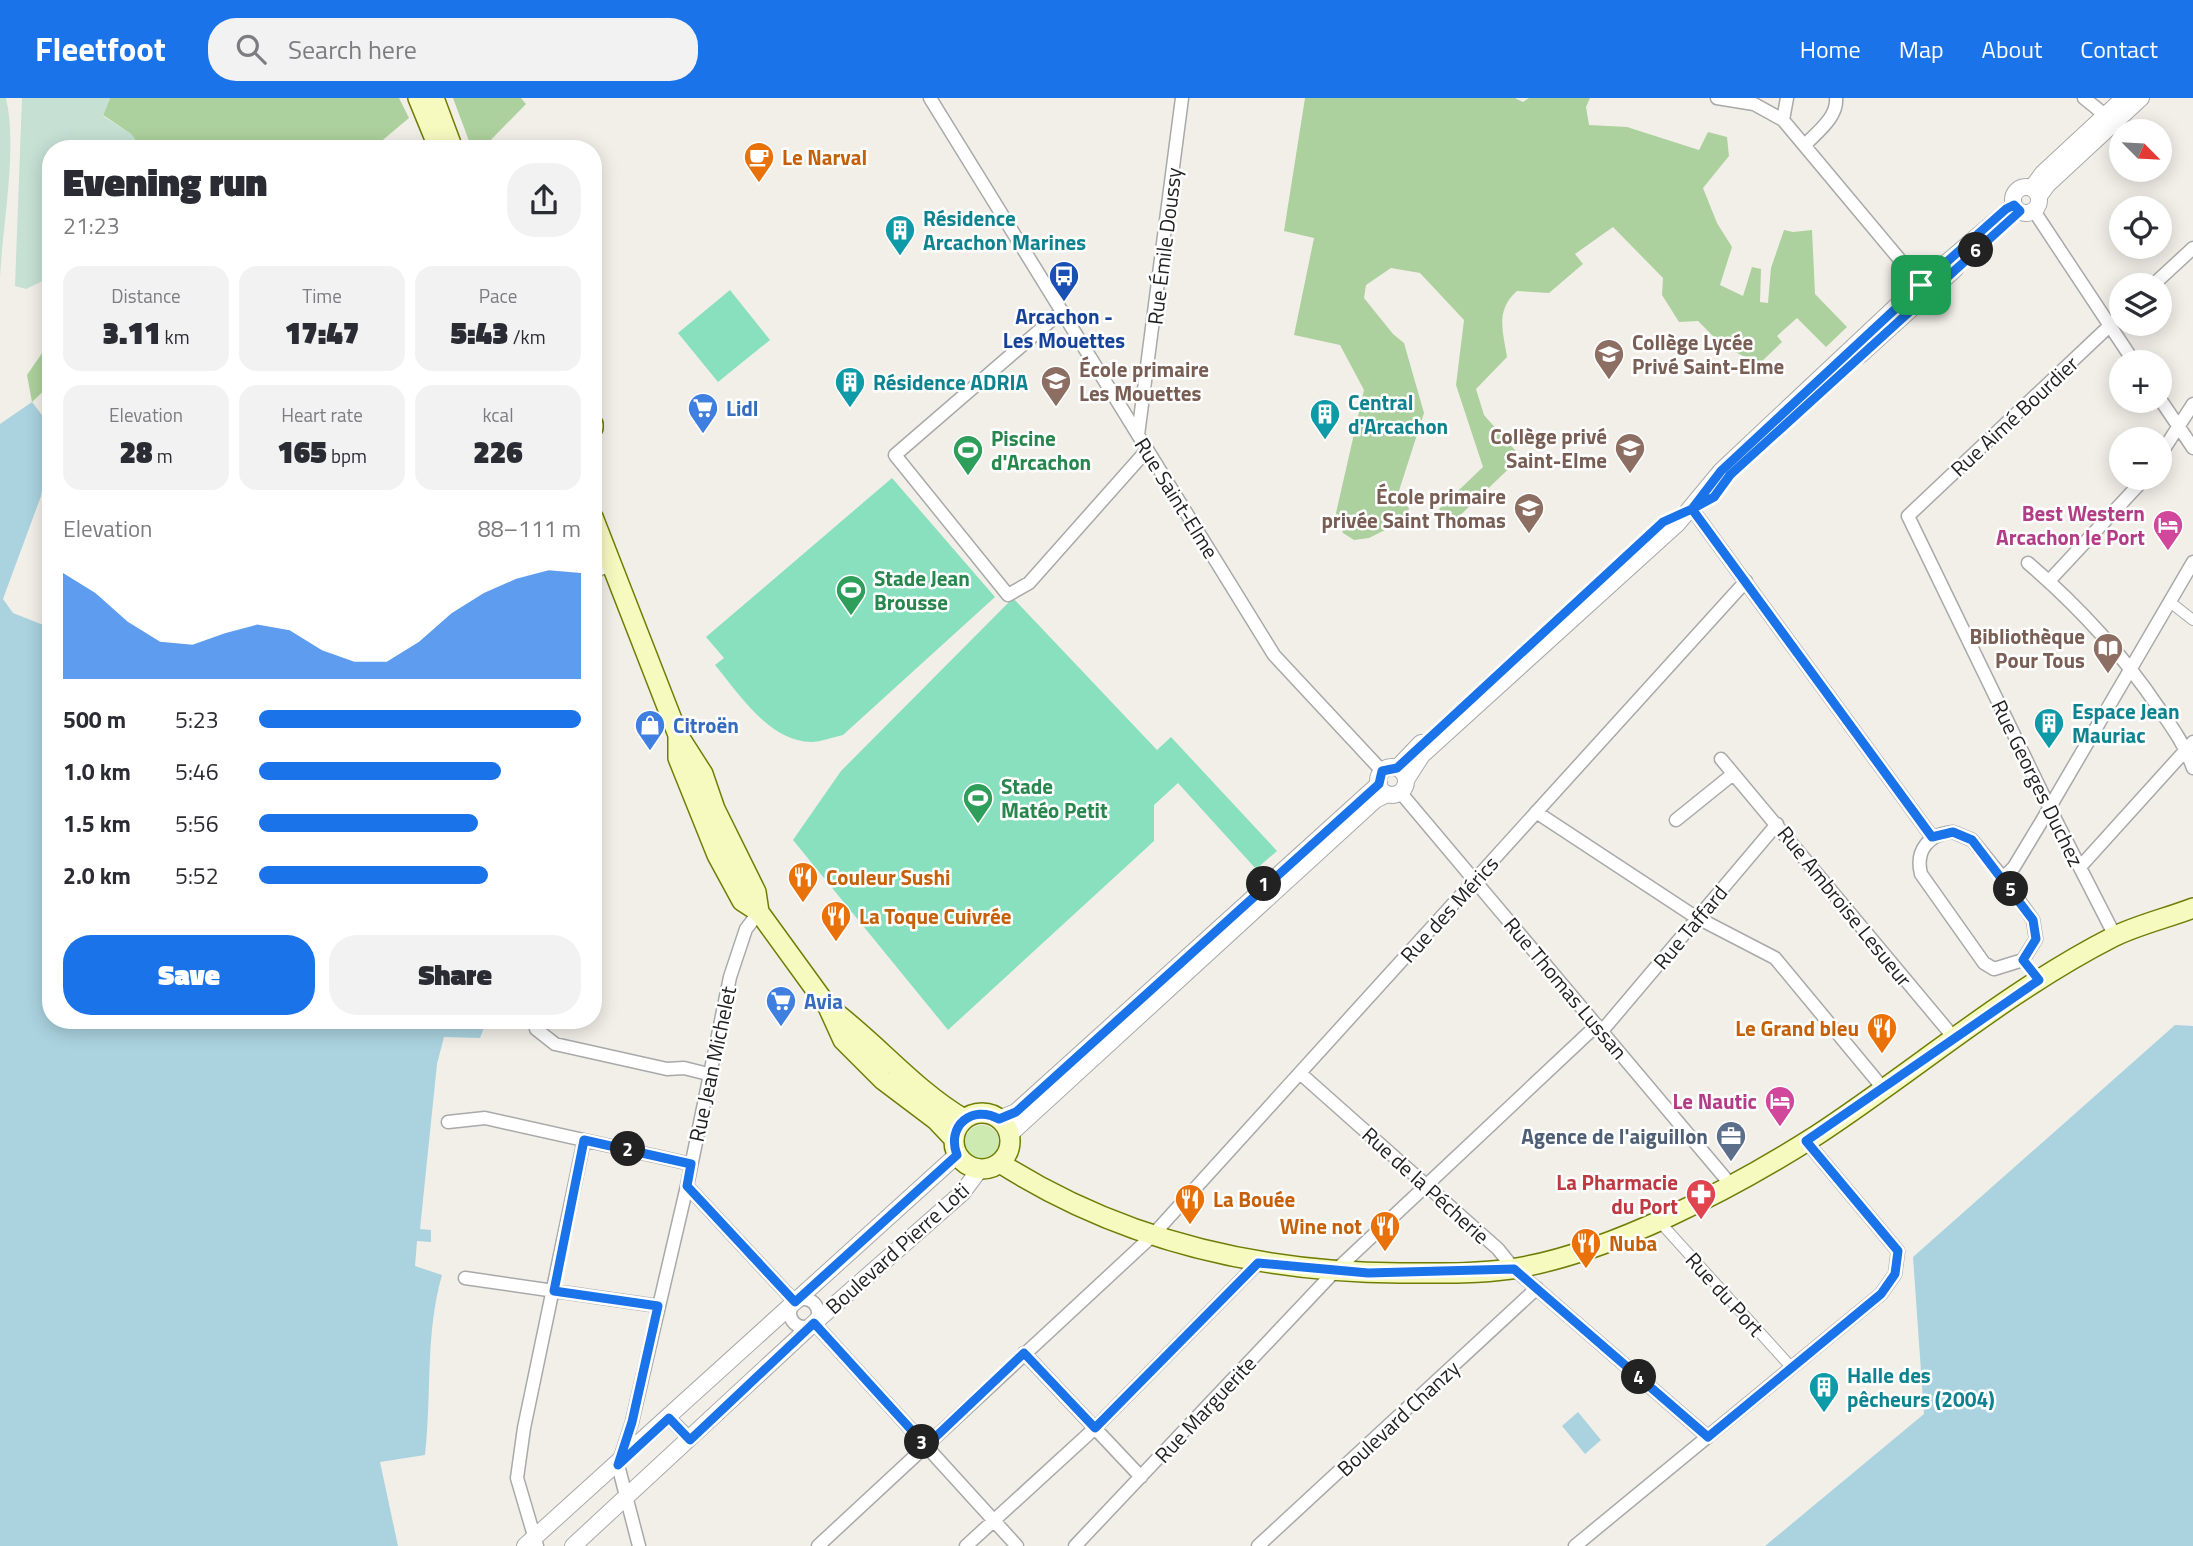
<!DOCTYPE html>
<meta charset="utf-8">
<style>
:root{--surface:#fff;--page:#f2f2f3;--text:#2b2b33;--muted:#7c7c81;--accent:#1a73e8}
body{margin:0;font-family:"Titillium Web",sans-serif;background:var(--page);color:var(--text);height:100vh;display:flex;flex-direction:column;font-size:26px;white-space:nowrap}
*{box-sizing:border-box;margin:0}
p{font-size:23px;color:var(--muted)}
.icon{flex:none;width:38px;height:38px;fill:none;stroke:currentColor;stroke-width:2;stroke-linecap:round;stroke-linejoin:round}
.map{position:relative;flex:1;overflow:hidden}
.details{position:absolute;left:42px;top:42px;width:560px;height:889px;display:flex;flex-direction:column;background:var(--surface);border-radius:28px;box-shadow:0 4px 18px #0003}
.details>*{flex:none}
.needle{width:46px;rotate:114deg}
.tools{position:absolute;left:2109px;top:21px;display:grid;gap:14px}
.tools a{display:grid;place-items:center;width:63px;height:63px;border-radius:50%;background:var(--surface);box-shadow:0 4px 18px #0003;font-size:35px}
.pin{position:absolute;display:grid;place-items:center;width:60px;height:60px;color:#fff;margin:-30px;border-radius:14px;box-shadow:0 4px 10px #0006}
.km{position:absolute;width:35px;height:35px;margin:-18px;border-radius:50%;background:#222;color:#fff;font-size:19px;line-height:35px;text-align:center}
.round{display:grid;place-items:center;flex:none;width:74px;height:74px;border-radius:28px;background:var(--page)}
.overview{display:flex;align-items:center;justify-content:space-between;height:119px;padding:0 21px}
h1{font-size:38px;font-weight:800;line-height:52px}
.stats{display:grid;grid-template-columns:repeat(3,1fr);gap:10px;height:119px;padding:7px 21px}
.stats div{display:grid;align-content:center;border-radius:18px;background:var(--page);text-align:center}
.stats b{font-size:30px;font-weight:800}
.stats small{font-size:19px;font-weight:400}
.stats p{font-size:19px}
.chart{height:196px;padding:14px 21px}
.chart p{display:flex;justify-content:space-between}
.chart svg{width:100%;height:126px;margin-top:7px;fill:var(--accent);opacity:.7}
.button{display:flex;gap:14px;margin-top:auto;padding:14px 21px}
.button a{flex:1;height:80px;border-radius:28px;background:var(--accent);color:#fff;font-size:28px;font-weight:800;line-height:80px;text-align:center}
.button a+a{background:var(--page);color:var(--text)}
ul{padding:0 21px;list-style:none;font-size:23px}
li{display:grid;grid-template-columns:112px 84px 1fr;align-items:center;height:52px}
li i{height:18px;border-radius:9px;background:var(--accent)}
header{display:flex;align-items:center;gap:42px;box-sizing:border-box;height:98px;padding:0 35px;background:var(--accent);color:#fff}
header strong{font-size:33px}
nav{display:flex;gap:38px;margin-inline-start:auto;font-size:24px}
.search{width:490px;height:63px;background:var(--page);display:flex;align-items:center;gap:18px;box-sizing:border-box;padding:0 24px;border-radius:28px;color:var(--muted);font-size:26px}
.map>svg:first-child{display:block}
.grass{fill:#cdebb0}
.forest{fill:#add19e}
.wetland{fill:#c6e0d4}
.pitch{fill:#88e0be}
.water{fill:#aad3df}
.lines{fill:none;stroke-linecap:round;stroke-linejoin:round}
.pedestrian-casing{stroke:#a9a9a9;stroke-width:12}
.minor-casing{stroke:#a9a9a9;stroke-width:15}
.tertiary-casing{stroke:#a9a9a9;stroke-width:18}
.secondary-casing{stroke:#707d05;stroke-width:22}
.pedestrian{stroke:#fff;stroke-width:10}
.minor{stroke:#fff;stroke-width:12}
.tertiary{stroke:#fff;stroke-width:16}
.secondary{stroke:#f7fabf;stroke-width:19}
.route-casing{stroke:#fff;stroke-width:14}
.route{stroke:#1a73e8;stroke-width:9}
.labels{text-anchor:middle;dominant-baseline:central;stroke-width:5;stroke-linejoin:round;paint-order:stroke}
.food-label{font-size:21px;font-weight:bold;fill:#c56008;stroke:#fff;text-anchor:start}
.culture-label{font-size:21px;font-weight:bold;fill:#0d838f;stroke:#fff;text-anchor:start}
.street-label{font-size:21px;fill:#222;stroke:#fff}
.transit-label{font-size:21px;font-weight:bold;fill:#164399;stroke:#fff}
.education-label{font-size:21px;font-weight:bold;fill:#785e54;stroke:#fff;text-anchor:end}
.shop-label{font-size:21px;font-weight:bold;fill:#366cbe;stroke:#fff;text-anchor:start}
.leisure-label{font-size:21px;font-weight:bold;fill:#27864d;stroke:#fff;text-anchor:start}
.hotel-label{font-size:21px;font-weight:bold;fill:#b23c85;stroke:#fff;text-anchor:end}
.service-label{font-size:21px;font-weight:bold;fill:#4e5e75;stroke:#fff;text-anchor:end}
.health-label{font-size:21px;font-weight:bold;fill:#be3a42;stroke:#fff;text-anchor:end}
</style>
<header>
<strong>Fleetfoot</strong>
<div class="search"><svg class="icon" aria-label="search" viewBox="0 0 24 24"><circle cx="10" cy="10" r="6"/><path d="M15 15l6 6"/></svg>Search here</div>
<nav><a>Home</a><a>Map</a><a>About</a><a>Contact</a></nav>
</header>
<div class="map">
<svg width="2193" height="1448" viewBox="0 0 2193 1448">
<rect width="100%" height="100%" fill="#f2efe9"/>
<path class="grass" d="M965 1044a17 17 0 1 1 34 0a17 17 0 1 1-34 0Z"/>
<path class="forest" d="M110 0H399L409 20 372 51H142L131 36 103 17Z
M453 0H521L526 6 482 51H472Z
M1305 0H1515L1523 4 1529 0H1590L1586 9 1589 27 1627 29 1699 52 1708 34 1727 39 1729 58 1703 90 1717 125 1732 149 1720 187 1743 198 1752 169 1761 171 1760 204 1768 205 1771 170 1784 132 1793 134 1812 132 1815 196 1847 229 1826 249 1797 220 1777 238 1782 244 1759 266 1723 248 1698 223 1679 224 1662 197 1663 180 1613 129 1575 156 1583 166 1549 195 1517 193C1495 212 1503 234 1507 259L1476 291 1484 317 1521 359 1451 426 1439 411 1483 369 1456 287 1464 222 1420 175 1391 170 1366 187 1364 200 1393 236 1404 245 1424 315 1397 399 1409 410 1407 421 1369 440 1354 442 1343 435 1336 415 1364 292 1340 247 1294 237 1314 140 1284 133Z
M51 242V286L32 304 27 277Z"/>
<path class="wetland" d="M0 0H6C18 52 2 127 0 182Z
M22 0H110L103 18 131 36 142 51H51V179L26 191 15 188Z"/>
<path class="pitch" d="M730 192 770 242 718 284 678 235Z
M892 380 995 499 843 637C833 639 821 644 811 644 768 642 740 597 715 567L724 560 706 539Z
M1013 500 1157 652 1171 639 1277 753 1256 771 1178 685 1154 707V743L948 932 793 742 841 673Z"/>
<path class="water" d="M32 304 51 329V341L41 398 3 501 13 515 51 530V922H487L480 940 444 939 437 966 420 1131 431 1132V1144L417 1143 415 1168 442 1177C425 1236 432 1296 425 1357L380 1364 398 1448H0V326Z
M2175 927 2193 928V1448H1765L1924 1316 1913 1159Z
M1578 1314 1601 1342 1585 1356 1562 1328Z"/>
<g class="lines">
<g class="pedestrian-casing">
<path id="pedestrian" d="M2170 504 2193 522
M1658 1122 1792 1270"/>
</g>
<g class="minor-casing">
<path id="minor" d="M930 0 1274 557 1382 673
M1717 0 1754 6 1783 22 1921 187
M2084 0 2105 17
M1783 22 1787 0
M1805 47C1817 34 1838 19 1836 0
M2034 113 2134 264
M2153 187 2193 150
M1062 213 895 357 1008 497 1029 485 1147 352
M2160 301 2193 350
M1138 337 1182 0
M2160 357 2193 306
M1692 411 1932 739
M2028 465C2078 508 2121 554 2158 609 2172 629 2185 647 2193 670
M593 474 611 467
M2049 483 2145 380
M1721 661 1955 941
M1400 694 1731 1087
M1536 714 1694 818 1775 860 1882 989
M1676 722 1733 676
M1953 734 1972 742 2003 780 2033 822 2036 841 2023 862 1994 871 1984 865 1921 776C1915 752 1929 736 1953 734Z
M2080 769 2193 644
M2003 780 2014 769 2040 726 2193 464
M2115 838 2049 709 1908 418 2121 217
M536 931 555 946 667 971 684 970 708 976
M1602 933 1777 726
M1301 976 1498 1151 1514 1171 1708 1339
M448 1024 485 1020 691 1066
M687 1088 795 1204
M465 1180 658 1208
M790 1215a14 14 0 1 1 28 0a14 14 0 1 1-28 0Z
M814 1225 1017 1448
M1024 1255 1141 1379
M669 1320 690 1341
M537 1448 517 1380 524 1330 584 1042
M639 1448 618 1367 632 1324 687 1088 730 879 746 831 759 814
M818 1448 1151 1139 1746 483
M966 1448 1095 1330 1258 1165
M1075 1448 1335 1173 1597 927
M1258 1448 1537 1190
M1575 1448 1881 1196 1895 1176 1898 1153 1806 1043"/>
</g>
<g class="tertiary-casing">
<path id="tertiary" d="M2013 102a13 13 0 1 1 26 0a13 13 0 1 1-26 0Z
M2032 90 2043 75 2124 0
M2039 98 2047 87 2141 0
M1860 257 1955 171
M1378 683a14 14 0 1 1 28 0a14 14 0 1 1-28 0Z
M1397 670 1421 645
M1406 682 1422 657 1678 425 1721 373 1904 201 2014 107
M999 1021 1016 1014 1379 686
M1009 1037 1375 702 1387 696
M525 1448 957 1057
M573 1448 814 1225 962 1095 980 1071"/>
</g>
<g class="secondary-casing">
<path id="secondary" d="M418 0 439 51
M434 0 453 51
M593 326V330
M593 419 678 637 703 676 715 711 756 794 759 814
M678 637V660L717 757 742 803 759 814 828 909 843 942 883 982 936 1022 954 1041
M828 909C876 944 913 991 964 1021
M954 1043a28 28 0 1 1 56 0a28 28 0 1 1-56 0Z
M1000 1065C1121 1142 1256 1174 1400 1175 1437 1175 1475 1176 1511 1171 1609 1156 1734 1090 1817 1037 1916 972 2007 893 2113 839 2137 827 2167 820 2193 810"/>
</g>
<use href="#pedestrian" class="pedestrian"/>
<use href="#minor" class="minor"/>
<use href="#tertiary" class="tertiary"/>
<use href="#secondary" class="secondary"/>
</g>
<g class="lines">
<g class="route-casing">
<path id="route" d="M1921 187 1721 373 1692 411 1663 424 1397 670 1382 673 1379 686 1016 1014 999 1021C972 1006 946 1028 957 1057L795 1204 687 1088 691 1066 584 1042 554 1193 658 1208 632 1324 618 1367 669 1320 690 1342 814 1225 926 1348 1024 1255 1095 1330 1258 1165 1368 1175 1514 1171 1708 1339 1881 1196 1895 1176 1898 1153 1806 1043 2039 882 2023 862 2036 841 2033 822 1972 742 1953 734 1932 739 1692 411 1714 399 1730 377 2020 113 2014 107 2006 111 1921 187"/>
</g>
<use href="#route" class="route"/>
</g>
<defs>
<g id="cafe-pin" transform="scale(1.575)"><path d="M0 17L-7.5 6A9.5 9.5 0 1 1 7.5 6Z" fill="#e8710a" stroke="#fff"/><path d="M-5.5-4.5H6V0H3Q3 3.5 0 3.5H-2.5Q-5.5 3.5-5.5 0ZM3-3.2v2h1.7v-2ZM-6 4.5H4V6H-6Z" fill="#fff"/></g>
<g id="building-pin" transform="scale(1.575)"><path d="M0 17L-7.5 6A9.5 9.5 0 1 1 7.5 6Z" fill="#0f9aa8" stroke="#fff"/><path d="M-4-6H4V6H1V3H-1V6H-4ZM-2.5-4.3h1.7v1.8h-1.7ZM.8-4.3h1.7v1.8H.8ZM-2.5-1h1.7V.8h-1.7ZM.8-1h1.7V.8H.8Z" fill="#fff"/></g>
<g id="bus-pin" transform="scale(1.575)"><path d="M0 17L-7.5 6A9.5 9.5 0 1 1 7.5 6Z" fill="#1a4fb4" stroke="#fff"/><path d="M-5-6H5V4H4V6H2V4H-2V6H-4V4H-5ZM-3.5-4V0h7V-4ZM-3.5 1.2v1.5H-2V1.2ZM2 1.2v1.5H3.5V1.2Z" fill="#fff"/></g>
<g id="school-pin" transform="scale(1.575)"><path d="M0 17L-7.5 6A9.5 9.5 0 1 1 7.5 6Z" fill="#8d6e63" stroke="#fff"/><path d="M0-5L7-2L0 1L-7-2ZM-4 1L0 2.5L4 1V4Q0 6-4 4Z" fill="#fff"/></g>
<g id="supermarket-pin" transform="scale(1.575)"><path d="M0 17L-7.5 6A9.5 9.5 0 1 1 7.5 6Z" fill="#3f7fe0" stroke="#fff"/><path d="M-6-5.5h2.5l.6 2H6L4.5 2H-2.5L-4.4-4H-6ZM-1.5 3.2a1.3 1.3 0 1 0 .1 0ZM3 3.2a1.3 1.3 0 1 0 .1 0Z" fill="#fff"/></g>
<g id="stadium-pin" transform="scale(1.575)"><path d="M0 17L-7.5 6A9.5 9.5 0 1 1 7.5 6Z" fill="#2e9e5b" stroke="#fff"/><path d="M0-5a6.5 5 0 1 0 0 10a6.5 5 0 1 0 0-10ZM-3.5-1.8h7v3.6h-7Z" fill="#fff"/></g>
<g id="hotel-pin" transform="scale(1.575)"><path d="M0 17L-7.5 6A9.5 9.5 0 1 1 7.5 6Z" fill="#d1479c" stroke="#fff"/><path d="M-6-4.5h1.5V1H6V5H4.5V3h-9V5H-6ZM-4 0a1.8 1.8 0 1 1 3.6 0ZM.5 0V-2.5h3Q6-2.5 6 0Z" fill="#fff"/></g>
<g id="library-pin" transform="scale(1.575)"><path d="M0 17L-7.5 6A9.5 9.5 0 1 1 7.5 6Z" fill="#8d6e63" stroke="#fff"/><path d="M-6-4Q-3-5.5-.7-3.5V5Q-3 3-6 4ZM6-4Q3-5.5 .7-3.5V5Q3 3 6 4Z" fill="#fff"/></g>
<g id="shop-pin" transform="scale(1.575)"><path d="M0 17L-7.5 6A9.5 9.5 0 1 1 7.5 6Z" fill="#3f7fe0" stroke="#fff"/><path d="M-5-2.5h2.3a2.7 3.5 0 0 1 5.4 0H5L5.5 6h-11ZM-1.5-2.5h3a1.5 2.3 0 0 0-3 0Z" fill="#fff"/></g>
<g id="restaurant-pin" transform="scale(1.575)"><path d="M0 17L-7.5 6A9.5 9.5 0 1 1 7.5 6Z" fill="#e8710a" stroke="#fff"/><path d="M-5-6h1v4h1v-4h1v4h1v-4h1v5L-1.5 .5V6h-2V.5L-5-1ZM5-6V6H3V1.5H1.5Q1.5-4 5-6Z" fill="#fff"/></g>
<g id="office-pin" transform="scale(1.575)"><path d="M0 17L-7.5 6A9.5 9.5 0 1 1 7.5 6Z" fill="#5c6f8a" stroke="#fff"/><path d="M-6-3h4V-5.5h4V-3h4V5H-6ZM-1-4.5V-3h2v-1.5ZM-6 0V1H6V0Z" fill="#fff"/></g>
<g id="pharmacy-pin" transform="scale(1.575)"><path d="M0 17L-7.5 6A9.5 9.5 0 1 1 7.5 6Z" fill="#e0444e" stroke="#fff"/><path d="M-2-6h4v4h4v4h-4v4h-4v-4h-4v-4h4Z" fill="#fff"/></g>
</defs>
<g fill-rule="evenodd">
<use href="#cafe-pin" x="759" y="59"/>
<use href="#building-pin" x="900" y="132"/>
<use href="#bus-pin" x="1064" y="178"/>
<use href="#school-pin" x="1609" y="256"/>
<use href="#school-pin" x="1056" y="283"/>
<use href="#building-pin" x="850" y="284"/>
<use href="#supermarket-pin" x="703" y="310"/>
<use href="#building-pin" x="1325" y="316"/>
<use href="#school-pin" x="1630" y="350"/>
<use href="#stadium-pin" x="968" y="352"/>
<use href="#school-pin" x="1529" y="410"/>
<use href="#hotel-pin" x="2168" y="427"/>
<use href="#stadium-pin" x="851" y="492"/>
<use href="#library-pin" x="2108" y="550"/>
<use href="#building-pin" x="2049" y="625"/>
<use href="#shop-pin" x="650" y="627"/>
<use href="#stadium-pin" x="978" y="700"/>
<use href="#restaurant-pin" x="803" y="779"/>
<use href="#restaurant-pin" x="836" y="818"/>
<use href="#supermarket-pin" x="781" y="903"/>
<use href="#restaurant-pin" x="1882" y="930"/>
<use href="#hotel-pin" x="1780" y="1003"/>
<use href="#office-pin" x="1731" y="1038"/>
<use href="#pharmacy-pin" x="1701" y="1096"/>
<use href="#restaurant-pin" x="1190" y="1101"/>
<use href="#restaurant-pin" x="1385" y="1128"/>
<use href="#restaurant-pin" x="1586" y="1145"/>
<use href="#building-pin" x="1824" y="1289"/>
</g>
<g class="labels">
<g class="food-label">
<text x="782" y="59">Le Narval</text>
<text x="826" y="779">Couleur Sushi</text>
<text x="859" y="818">La Toque Cuivrée</text>
<text x="1859" y="930" text-anchor="end">Le Grand bleu</text>
<text x="1213" y="1101">La Bouée</text>
<text x="1362" y="1128" text-anchor="end">Wine not</text>
<text x="1609" y="1145">Nuba</text>
</g>
<g class="culture-label">
<text x="923" y="120">Résidence<tspan x="923" dy="24">Arcachon Marines</tspan></text>
<text x="873" y="284">Résidence ADRIA</text>
<text x="1348" y="304">Central<tspan x="1348" dy="24">d'Arcachon</tspan></text>
<text x="2072" y="613">Espace Jean<tspan x="2072" dy="24">Mauriac</tspan></text>
<text x="1847" y="1277">Halle des<tspan x="1847" dy="24">pêcheurs (2004)</tspan></text>
</g>
<g class="street-label">
<text transform="translate(1164 148) rotate(-83)">Rue Émile Doussy</text>
<text transform="translate(2014 318) rotate(-43)">Rue Aimé Bourdier</text>
<text transform="translate(1177 400) rotate(58)">Rue Saint-Elme</text>
<text transform="translate(2038 685) rotate(64)">Rue Georges Duchez</text>
<text transform="translate(1845 808) rotate(51)">Rue Ambroise Lesueur</text>
<text transform="translate(1449 811) rotate(-48)">Rue des Mérics</text>
<text transform="translate(1690 829) rotate(-50)">Rue Taffard</text>
<text transform="translate(1566 890) rotate(50)">Rue Thomas Lussan</text>
<text transform="translate(712 966) rotate(-78)">Rue Jean Michelet</text>
<text transform="translate(1426 1087) rotate(42)">Rue de la Pécherie</text>
<text transform="translate(897 1150) rotate(-42)">Boulevard Pierre Loti</text>
<text transform="translate(1725 1196) rotate(48)">Rue du Port</text>
<text transform="translate(1205 1311) rotate(-47)">Rue Marguerite</text>
<text transform="translate(1398 1320) rotate(-43)">Boulevard Chanzy</text>
</g>
<g class="transit-label">
<text x="1064" y="218">Arcachon -<tspan x="1064" dy="24">Les Mouettes</tspan></text>
</g>
<g class="education-label">
<text x="1632" y="244" text-anchor="start">Collège Lycée<tspan x="1632" dy="24">Privé Saint-Elme</tspan></text>
<text x="1079" y="271" text-anchor="start">École primaire<tspan x="1079" dy="24">Les Mouettes</tspan></text>
<text x="1607" y="338">Collège privé<tspan x="1607" dy="24">Saint-Elme</tspan></text>
<text x="1506" y="398">École primaire<tspan x="1506" dy="24">privée Saint Thomas</tspan></text>
<text x="2085" y="538">Bibliothèque<tspan x="2085" dy="24">Pour Tous</tspan></text>
</g>
<g class="shop-label">
<text x="726" y="310">Lidl</text>
<text x="673" y="627">Citroën</text>
<text x="804" y="903">Avia</text>
</g>
<g class="leisure-label">
<text x="991" y="340">Piscine<tspan x="991" dy="24">d'Arcachon</tspan></text>
<text x="874" y="480">Stade Jean<tspan x="874" dy="24">Brousse</tspan></text>
<text x="1001" y="688">Stade<tspan x="1001" dy="24">Matéo Petit</tspan></text>
</g>
<g class="hotel-label">
<text x="2145" y="415">Best Western<tspan x="2145" dy="24">Arcachon le Port</tspan></text>
<text x="1757" y="1003">Le Nautic</text>
</g>
<g class="service-label">
<text x="1708" y="1038">Agence de l'aiguillon</text>
</g>
<g class="health-label">
<text x="1678" y="1084">La Pharmacie<tspan x="1678" dy="24">du Port</tspan></text>
</g>
</g>
</svg>
<div class="tools">
<a><svg class="needle" viewBox="-14 -14 28 28"><path d="M0-13l5 13h-10z" fill="#e53935"/><path d="M0 13l5-13h-10z" fill="#7c7c81"/></svg></a>
<a><svg class="icon" aria-label="locate" viewBox="0 0 24 24"><circle cx="12" cy="12" r="6"/><path d="M12 2v4M12 18v4M2 12h4M18 12h4"/></svg></a>
<a><svg class="icon" aria-label="layers" viewBox="0 0 24 24"><path d="M12 4l9 5-9 5-9-5zM3 14l9 5 9-5"/></svg></a>
<a>+</a>
<a>−</a>
</div>
<div class="pin" style="left:1921px;top:187px;background:#1e9e55"><svg class="icon" aria-label="arrive" viewBox="0 0 24 24"><path d="M6 21V4h12l-3 4 3 4H6"/></svg></div>
<b class="km" style="left:1264px;top:786px">1</b>
<b class="km" style="left:628px;top:1051px">2</b>
<b class="km" style="left:922px;top:1344px">3</b>
<b class="km" style="left:1639px;top:1279px">4</b>
<b class="km" style="left:2011px;top:791px">5</b>
<b class="km" style="left:1976px;top:152px">6</b>
<section class="details">
<div class="overview"><div><h1>Evening run</h1><p>21:23</p></div><a class="round"><svg class="icon" aria-label="share" viewBox="0 0 24 24"><path d="M12 15V3M7 8l5-5 5 5M5 13v7h14v-7"/></svg></a></div>
<div class="stats">
<div><p>Distance</p><b>3.11<small> km</small></b></div>
<div><p>Time</p><b>17:47</b></div>
<div><p>Pace</p><b>5:43<small> /km</small></b></div>
</div>
<div class="stats">
<div><p>Elevation</p><b>28<small> m</small></b></div>
<div><p>Heart rate</p><b>165<small> bpm</small></b></div>
<div><p>kcal</p><b>226</b></div>
</div>
<div class="chart"><p><span>Elevation</span>88–111 m</p>
<svg viewBox="0 0 160 44" preserveAspectRatio="none"><path d="M0 44V7L10 14L20 24L30 31L40 32L50 28L60 25L70 27L80 34L90 38L100 38L110 31L120 21L130 14L140 9L150 6L160 7V44z"/></svg>
</div>
<ul>
<li><b>500 m</b>5:23<i style="width:100%"></i></li>
<li><b>1.0 km</b>5:46<i style="width:75%"></i></li>
<li><b>1.5 km</b>5:56<i style="width:68%"></i></li>
<li><b>2.0 km</b>5:52<i style="width:71%"></i></li>
</ul>
<div class="button"><a>Save</a><a>Share</a></div>
</section>
</div>
